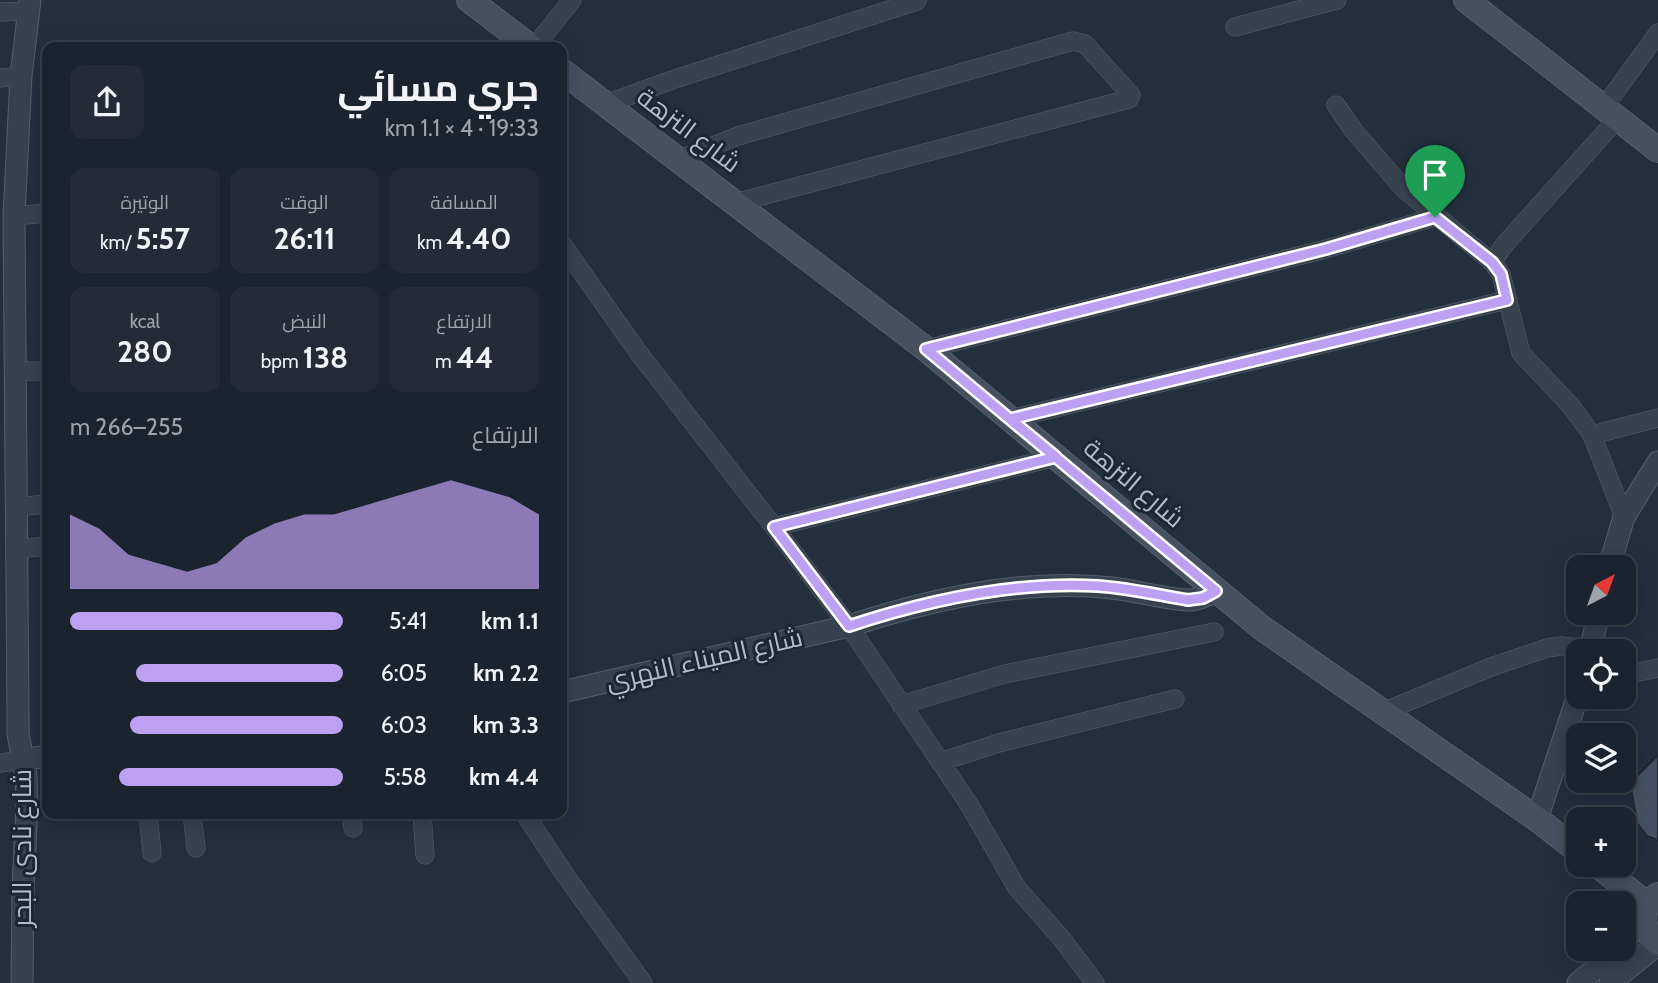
<!DOCTYPE html>
<html lang="ar">
<meta charset="utf-8">
<style>
:root{--surface:#1b232e;--page:#242b36;--text:#f1f3f6;--muted:#a0a4aa;--line:#39404a;--accent:#bca0f2}
body{margin:0;font-family:Cabin,Cairo,sans-serif;background:var(--page);color:var(--text);direction:rtl;height:100vh;display:flex;flex-direction:column;font-size:26px;white-space:nowrap}
*{box-sizing:border-box;margin:0}
p{font-size:23px;color:var(--muted)}
.icon{flex:none;width:38px;height:38px;fill:none;stroke:currentColor;stroke-width:2;stroke-linecap:round;stroke-linejoin:round}
.map{position:relative;flex:1;overflow:hidden;direction:ltr}
.drawer{position:absolute;left:42px;top:42px;width:525px;height:777px;display:flex;flex-direction:column;background:var(--surface);border-radius:14px;box-shadow:0 4px 18px #0003,0 0 0 2px var(--line);direction:rtl}
.drawer>*{flex:none}
.needle{width:46px;rotate:41deg}
.buttons{position:absolute;left:1566px;top:555px;display:grid;gap:14px}
.buttons a{display:grid;place-items:center;width:70px;height:70px;border-radius:14px;background:var(--surface);box-shadow:0 4px 18px #0003,0 0 0 2px var(--line);font-size:35px}
.pin{position:absolute;display:grid;place-items:center;width:60px;height:60px;color:#fff;margin:-72px -30px;border-radius:50% 50% 50% 0;rotate:-45deg;box-shadow:0 0 7px #0007}
.pin .icon{rotate:45deg}
.round{display:grid;place-items:center;flex:none;width:74px;height:74px;border-radius:14px;background:var(--page)}
.headline{display:flex;align-items:center;justify-content:space-between;height:119px;padding:0 28px}
h1{font-size:38px;font-weight:700;line-height:52px}
.figures{display:grid;grid-template-columns:repeat(3,1fr);gap:10px;height:119px;padding:7px 28px}
.figures div{display:grid;align-content:center;border-radius:14px;background:var(--page);text-align:center}
.figures b{font-size:30px;font-weight:700}
.figures small{font-size:19px;font-weight:400}
.figures p{font-size:19px}
.chart{height:196px;padding:14px 28px}
.chart p{display:flex;justify-content:space-between}
.chart svg{width:100%;height:126px;margin-top:7px;fill:var(--accent);opacity:.7}
ul{padding:0 28px;list-style:none;font-size:23px}
li{display:grid;grid-template-columns:112px 84px 1fr;align-items:center;height:52px}
li i{height:18px;border-radius:9px;background:var(--accent)}
.map>svg:first-child{display:block}
.building{fill:#455162;stroke:#1f2835;stroke-width:2}
.lines{fill:none;stroke-linecap:round;stroke-linejoin:round}
.minor-casing{stroke:#565f6c;stroke-width:19}
.tertiary-casing{stroke:#565f6c;stroke-width:23}
.secondary-casing{stroke:#565f6c;stroke-width:26}
.minor{stroke:#38414e;stroke-width:18}
.tertiary{stroke:#38414e;stroke-width:21}
.secondary{stroke:#465061;stroke-width:24}
.route-casing{stroke:#fff;stroke-width:14}
.route{stroke:#bca0f2;stroke-width:9}
.labels{text-anchor:middle;dominant-baseline:central;stroke-width:6;stroke-linejoin:round;paint-order:stroke}
.street-label{font-size:26px;fill:#b4bcc9;stroke:#1d2633}
</style>
<div class="map">
<svg width="1658" height="983" viewBox="0 0 1658 983">
<rect width="100%" height="100%" fill="#242f3e"/>
<path class="building" d="M1658 755V840L1647 836 1637 823 1631 787 1637 776Z"/>
<g class="lines">
<g class="minor-casing">
<path id="minor" d="M0 12 30 11
M1235 27 1337 0
M540 47 543 36 572 0
M0 78 21 76
M1613 95 1658 33
M606 104 672 80 917 1
M1336 105 1354 131 1404 189 1492 262 1501 274 1521 353 1571 406 1592 435 1624 517
M678 160 738 136 1073 41 1085 44 1131 95 1129 99 735 203
M14 216 47 213
M562 244 638 352 774 527
M1492 262 1505 244 1618 118
M926 349 1326 249 1435 217
M15 371H47
M1010 419 1507 300
M1592 435 1658 418
M1056 457 774 527 849 626 970 806 1017 888 1062 939 1095 983
M16 507 47 504
M16 549 47 546
M1624 675 1658 668
M901 705 1005 674 1214 632
M1383 712 1491 667 1547 648 1561 646 1590 649
M940 762 999 743 1175 699
M0 763 22 760
M148 814 152 853
M192 814 196 848
M351 814 353 828
M422 814 425 855
M525 814 563 872 643 983"/>
</g>
<g class="tertiary-casing">
<path id="tertiary" d="M1609 567 1624 517 1658 462
M1590 651 1599 612
M562 692 849 626C932 599 1024 578 1112 588 1133 590 1173 601 1191 600 1201 599 1208 595 1216 591
M22 760 47 756
M1537 819 1578 695
M22 983 23 887 27 806 26 775 18 734V715L14 216 21 76 30 0
M1578 983 1620 948
M1610 983 1658 944"/>
</g>
<g class="secondary-casing">
<path id="secondary" d="M469 0 531 47
M1466 0 1658 150
M562 71 926 349 1262 628 1537 819 1578 851
M1596 864 1648 905
M1658 895C1639 907 1640 930 1658 943"/>
</g>
<use href="#minor" class="minor"/>
<use href="#tertiary" class="tertiary"/>
<use href="#secondary" class="secondary"/>
</g>
<g class="lines">
<g class="route-casing">
<path id="route" d="M1435 217 1492 262 1501 274 1507 300 1010 419 1056 457 774 527 849 626C928 600 1014 581 1098 586 1128 588 1158 595 1188 600L1203 598 1216 591C1119 510 1023 430 926 349L1326 249 1435 217"/>
</g>
<use href="#route" class="route"/>
</g>
<g class="labels">
<g class="street-label">
<text transform="translate(689 130) rotate(37)">شارع النزهة</text>
<text transform="translate(1134 483) rotate(40)">شارع النزهة</text>
<text transform="translate(704 659) rotate(-13)">شارع الميناء النهري</text>
<text transform="translate(22 848) rotate(-90)">شارع نادى البحر</text>
</g>
</g>
</svg>
<div class="buttons">
<a><svg class="needle" viewBox="-14 -14 28 28"><path d="M0-13l5 13h-10z" fill="#e53935"/><path d="M0 13l5-13h-10z" fill="#a0a4aa"/></svg></a>
<a><svg class="icon" aria-label="locate" viewBox="0 0 24 24"><circle cx="12" cy="12" r="6"/><path d="M12 2v4M12 18v4M2 12h4M18 12h4"/></svg></a>
<a><svg class="icon" aria-label="layers" viewBox="0 0 24 24"><path d="M12 4l9 5-9 5-9-5zM3 14l9 5 9-5"/></svg></a>
<a>+</a>
<a>−</a>
</div>
<div class="pin" style="left:1435px;top:217px;background:#1e9e55"><svg class="icon" aria-label="arrive" viewBox="0 0 24 24"><path d="M6 21V4h12l-3 4 3 4H6"/></svg></div>
<section class="drawer">
<div class="headline"><div><h1>جري مسائي</h1><p>19:33 · 4 × 1.1 km</p></div><a class="round"><svg class="icon" aria-label="share" viewBox="0 0 24 24"><path d="M12 15V3M7 8l5-5 5 5M5 13v7h14v-7"/></svg></a></div>
<div class="figures">
<div><p>المسافة</p><b>4.40<small> km</small></b></div>
<div><p>الوقت</p><b>26:11</b></div>
<div><p>الوتيرة</p><b>5:57<small> /km</small></b></div>
</div>
<div class="figures">
<div><p>الارتفاع</p><b>44<small> m</small></b></div>
<div><p>النبض</p><b>138<small> bpm</small></b></div>
<div><p>kcal</p><b>280</b></div>
</div>
<div class="chart"><p><span>الارتفاع</span>255–266 m</p>
<svg viewBox="0 0 160 44" preserveAspectRatio="none"><path d="M0 44V18L10 23L20 32L30 35L40 38L50 35L60 26L70 21L80 18L90 18L100 15L110 12L120 9L130 6L140 9L150 12L160 18V44z"/></svg>
</div>
<ul>
<li><b>1.1 km</b>5:41<i style="width:100%"></i></li>
<li><b>2.2 km</b>6:05<i style="width:76%"></i></li>
<li><b>3.3 km</b>6:03<i style="width:78%"></i></li>
<li><b>4.4 km</b>5:58<i style="width:82%"></i></li>
</ul>
</section>
</div>
